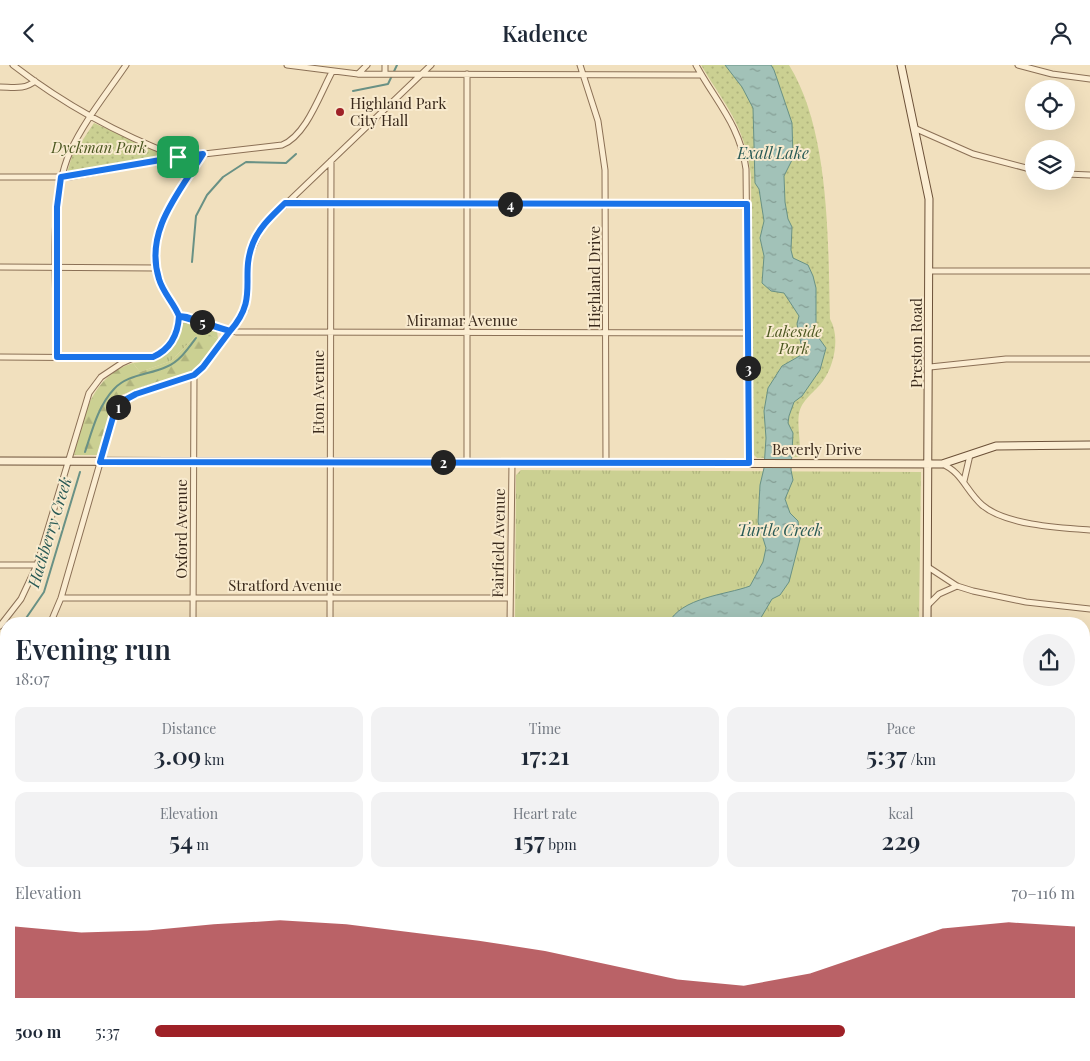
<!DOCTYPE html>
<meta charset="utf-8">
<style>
:root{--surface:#fff;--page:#f2f2f3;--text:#1f2937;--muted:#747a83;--accent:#9e2127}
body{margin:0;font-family:"Playfair Display",serif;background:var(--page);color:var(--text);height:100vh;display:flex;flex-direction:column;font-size:19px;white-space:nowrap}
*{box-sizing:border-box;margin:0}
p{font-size:16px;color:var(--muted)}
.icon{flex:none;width:28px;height:28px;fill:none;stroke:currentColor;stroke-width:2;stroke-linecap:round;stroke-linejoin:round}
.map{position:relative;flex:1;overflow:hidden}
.sheet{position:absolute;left:0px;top:552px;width:1090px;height:444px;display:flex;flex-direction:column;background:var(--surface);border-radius:20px 20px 0 0;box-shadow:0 5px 20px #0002}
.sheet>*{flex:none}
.buttons{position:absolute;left:1025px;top:15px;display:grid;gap:10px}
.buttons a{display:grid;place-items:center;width:50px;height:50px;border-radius:50%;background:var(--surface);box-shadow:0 5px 20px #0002;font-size:25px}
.pin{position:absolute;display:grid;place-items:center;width:42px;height:42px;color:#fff;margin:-21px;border-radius:10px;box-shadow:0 2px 8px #0006}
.km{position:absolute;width:25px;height:25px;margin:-12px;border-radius:50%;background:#222;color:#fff;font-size:14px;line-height:25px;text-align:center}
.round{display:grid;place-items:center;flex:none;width:52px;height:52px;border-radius:26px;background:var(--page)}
.summary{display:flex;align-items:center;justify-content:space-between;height:85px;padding:0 15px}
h1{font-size:28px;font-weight:600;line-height:38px}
.figures{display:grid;grid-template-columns:repeat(3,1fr);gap:8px;height:85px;padding:5px 15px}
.figures div{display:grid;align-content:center;border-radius:12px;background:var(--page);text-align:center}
.figures b{font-size:25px;font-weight:600}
.figures small{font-size:14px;font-weight:400}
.figures p{font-size:14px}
.chart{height:140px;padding:10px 15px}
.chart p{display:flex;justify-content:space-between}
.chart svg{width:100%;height:90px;margin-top:5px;fill:var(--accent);opacity:.7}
ul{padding:0 15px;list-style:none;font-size:16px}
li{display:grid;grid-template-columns:80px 60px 1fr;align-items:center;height:38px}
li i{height:12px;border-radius:6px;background:var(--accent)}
header{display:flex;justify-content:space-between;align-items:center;height:65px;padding:0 15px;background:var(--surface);font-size:22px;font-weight:600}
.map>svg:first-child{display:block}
.grass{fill:url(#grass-tufts)}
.forest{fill:url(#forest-firs)}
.park{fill:url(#park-dots)}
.water{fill:url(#water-ripples);stroke:#699185}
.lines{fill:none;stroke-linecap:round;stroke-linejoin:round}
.stream{stroke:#699185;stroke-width:2}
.river{stroke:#a2c2b8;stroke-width:10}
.street-casing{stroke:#8b7056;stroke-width:7}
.secondary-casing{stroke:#6c5139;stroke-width:9}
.street{stroke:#fbedd2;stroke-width:5}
.secondary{stroke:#fbedd2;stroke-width:7}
.route-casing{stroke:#fff;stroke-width:10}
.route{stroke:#1a73e8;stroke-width:6}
.poi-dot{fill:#9e2127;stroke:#f8eace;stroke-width:2}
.labels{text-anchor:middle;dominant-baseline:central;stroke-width:4;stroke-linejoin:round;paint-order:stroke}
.poi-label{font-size:15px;fill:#39291b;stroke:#f8eace;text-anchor:start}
.park-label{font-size:15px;font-style:italic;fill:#4b5720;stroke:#f8eace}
.street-label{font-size:15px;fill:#39291b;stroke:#f8eace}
.water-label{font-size:16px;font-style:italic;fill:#295a55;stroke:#f8eace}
</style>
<header><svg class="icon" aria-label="back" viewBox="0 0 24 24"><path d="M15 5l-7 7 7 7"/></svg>Kadence<svg class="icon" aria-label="person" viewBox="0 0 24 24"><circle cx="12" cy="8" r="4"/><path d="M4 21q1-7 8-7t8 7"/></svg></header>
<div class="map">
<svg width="1090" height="996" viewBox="0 0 1090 996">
<defs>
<pattern id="grass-tufts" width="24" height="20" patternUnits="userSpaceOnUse" patternTransform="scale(1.25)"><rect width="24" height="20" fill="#cbd092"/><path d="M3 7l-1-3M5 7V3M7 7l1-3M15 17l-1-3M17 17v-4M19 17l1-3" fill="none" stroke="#afb37d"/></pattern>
<pattern id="forest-firs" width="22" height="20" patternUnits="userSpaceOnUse" patternTransform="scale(1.25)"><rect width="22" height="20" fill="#cbd092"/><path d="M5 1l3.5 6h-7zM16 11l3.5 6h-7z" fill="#afb37d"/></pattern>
<pattern id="park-dots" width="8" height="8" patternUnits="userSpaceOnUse" patternTransform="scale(1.25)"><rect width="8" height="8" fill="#cbd092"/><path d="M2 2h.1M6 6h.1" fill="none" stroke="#afb37d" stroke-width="1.8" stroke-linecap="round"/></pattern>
<pattern id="water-ripples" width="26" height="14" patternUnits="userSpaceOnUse" patternTransform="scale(1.25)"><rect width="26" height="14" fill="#a2c2b8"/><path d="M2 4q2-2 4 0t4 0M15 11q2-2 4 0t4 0" fill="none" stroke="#859e95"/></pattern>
</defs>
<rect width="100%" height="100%" fill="#f1e0be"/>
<path class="grass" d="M189 255 217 266 218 274 206 268 196 271 171 296 140 307 133 298C170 294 168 288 183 258Z
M521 405 921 407 919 559H515L516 410Z
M548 990H711L706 996H544Z"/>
<path class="forest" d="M206 268 218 274 195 305 121 330 114 338 98 390H74C81 352 93 310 133 298L140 307 171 296 196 271Z"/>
<path class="park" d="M701 0H789C830 66 828 177 830 254 840 271 835 299 823 316 816 326 801 335 799 349 797 359 801 380 800 392L757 393 753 389 751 110C744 58 726 42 701 0Z
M94 58 162 89 163 91 67 108 72 91Z"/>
<path class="water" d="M725 0H771L774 5 792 58 793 93 784 111 785 137 788 154 792 162 791 185 793 193 808 200 813 211 816 223V269L826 283 820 305 802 331 794 337 789 351 788 358 793 368 791 405 793 415 785 434 790 448 798 456 800 474 789 517 780 530 772 534 759 556 747 559H668C681 532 726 530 750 521L763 497 766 483 758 457 760 420 764 403 766 373 764 346 768 323 782 301 803 289 797 259 799 251 784 228 771 226 762 218 764 191 760 173 764 156 759 124 755 118 753 43 742 22Z"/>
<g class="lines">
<path class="stream" d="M353 26 388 19 397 0
M192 197 196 151 207 130 223 112 246 97 286 98 296 89
M85 387C92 366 98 341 114 324 128 309 149 310 166 302 179 297 188 284 196 273
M22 559 44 527 80 407
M0 594 6 582
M650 990 651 996"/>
<path class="river" d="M548 996 554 990"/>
<g class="street-casing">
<path id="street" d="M13 0C62 38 118 69 176 91
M287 0 358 9 701 10
M385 0V9
M580 0 598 56 605 105 606 398
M696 0C716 37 740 60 746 104L749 398
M1018 0 1052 9 1090 14
M358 9 367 0
M0 22C12 22 25 25 35 16
M914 63 973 89 1034 105
M1066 109 1090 110
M0 112H70L178 92 282 80C306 71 320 29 332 7
M286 139H747
M0 202 156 203
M930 206H1090
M179 251 236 267 748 268
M0 292 132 293
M57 292C58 233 46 140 70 87 84 56 107 28 126 0
M930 302 1006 294H1090
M467 398V9
M942 399C962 407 966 426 982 440 1005 460 1060 463 1090 465
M964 416 970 390
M0 500H37
M928 502 957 521 973 526 1026 537 1090 544
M61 533H510
M927 541 939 529 957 521
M50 559 61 533 113 353C116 345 119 337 126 333 150 318 181 321 203 302L245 245 249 191 262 162 431 0
M193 559 194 309
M330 559 331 96
M510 559 512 397
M0 561 21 534 37 500 89 328 101 312 122 298 133 293 153 292 165 285 174 275 179 251C174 238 163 228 159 214 144 166 179 128 203 89
M0 624 6 616
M1084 627H1090
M0 652H6
M1084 862H1090
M0 873H6
M1084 951H1090
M0 976H6
M130 990V996
M263 990V996
M768 990 776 996
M436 996 439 990
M717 996 721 990"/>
</g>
<g class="secondary-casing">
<path id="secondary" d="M901 0 929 134 927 559
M0 396 942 399 996 381 1090 380
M0 771H6
M1084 776H1090
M924 996V990"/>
</g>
<use href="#street" class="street"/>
<use href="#secondary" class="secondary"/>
</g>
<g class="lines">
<g class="route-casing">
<path id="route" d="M178 92 203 89C179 128 144 166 159 214 163 228 174 238 179 251L187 252 230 266 203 302 194 310 136 329 121 337 113 352 100 397 749 398 747 139 285 138C273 150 260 161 253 178 239 213 260 232 230 266L179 251C178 270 171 284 153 292H57V142L61 112 178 92"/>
</g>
<use href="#route" class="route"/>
</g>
<circle class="poi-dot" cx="340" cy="47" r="5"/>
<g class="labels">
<g class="poi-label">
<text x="350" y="38">Highland Park<tspan x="350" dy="17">City Hall</tspan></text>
</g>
<g class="park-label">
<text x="99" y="82">Dyckman Park</text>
<text x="794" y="266">Lakeside<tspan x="794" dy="17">Park</tspan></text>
</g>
<g class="street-label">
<text transform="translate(594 212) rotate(-90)">Highland Drive</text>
<text x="462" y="255">Miramar Avenue</text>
<text transform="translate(916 278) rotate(-90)">Preston Road</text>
<text transform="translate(318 327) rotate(-90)">Eton Avenue</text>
<text x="817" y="384">Beverly Drive</text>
<text transform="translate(181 464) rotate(-90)">Oxford Avenue</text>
<text transform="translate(498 478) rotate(-89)">Fairfield Avenue</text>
<text x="285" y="520">Stratford Avenue</text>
</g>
<g class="water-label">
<text x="773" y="87">Exall Lake</text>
<text x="780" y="464">Turtle Creek</text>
<text transform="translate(49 467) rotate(-73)">Hackberry Creek</text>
</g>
</g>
</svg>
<div class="buttons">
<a><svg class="icon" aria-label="locate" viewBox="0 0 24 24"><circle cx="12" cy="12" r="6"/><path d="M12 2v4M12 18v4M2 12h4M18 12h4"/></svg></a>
<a><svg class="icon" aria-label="layers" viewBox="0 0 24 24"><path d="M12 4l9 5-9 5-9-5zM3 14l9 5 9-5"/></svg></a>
</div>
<div class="pin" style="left:178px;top:92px;background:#1e9e55"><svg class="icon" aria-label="arrive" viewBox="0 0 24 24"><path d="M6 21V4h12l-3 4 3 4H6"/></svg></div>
<b class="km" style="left:118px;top:342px">1</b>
<b class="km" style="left:443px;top:397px">2</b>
<b class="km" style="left:748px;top:303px">3</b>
<b class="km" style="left:510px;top:139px">4</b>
<b class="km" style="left:202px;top:257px">5</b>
<section class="sheet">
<div class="summary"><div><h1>Evening run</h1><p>18:07</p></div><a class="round"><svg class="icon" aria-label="share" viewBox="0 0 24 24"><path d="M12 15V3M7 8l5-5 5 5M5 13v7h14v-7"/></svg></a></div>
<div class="figures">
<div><p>Distance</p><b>3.09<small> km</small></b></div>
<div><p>Time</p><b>17:21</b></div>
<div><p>Pace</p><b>5:37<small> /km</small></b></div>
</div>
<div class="figures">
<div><p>Elevation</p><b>54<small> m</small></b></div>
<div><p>Heart rate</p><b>157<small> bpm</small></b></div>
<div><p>kcal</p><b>229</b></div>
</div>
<div class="chart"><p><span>Elevation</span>70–116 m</p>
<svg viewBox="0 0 160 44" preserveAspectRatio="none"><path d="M0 44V9L10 12L20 11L30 8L40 6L50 8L60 12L70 16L80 21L90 28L100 35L110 38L120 32L130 21L140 10L150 7L160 9V44z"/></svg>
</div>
<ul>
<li><b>500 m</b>5:37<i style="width:75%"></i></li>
</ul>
</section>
</div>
